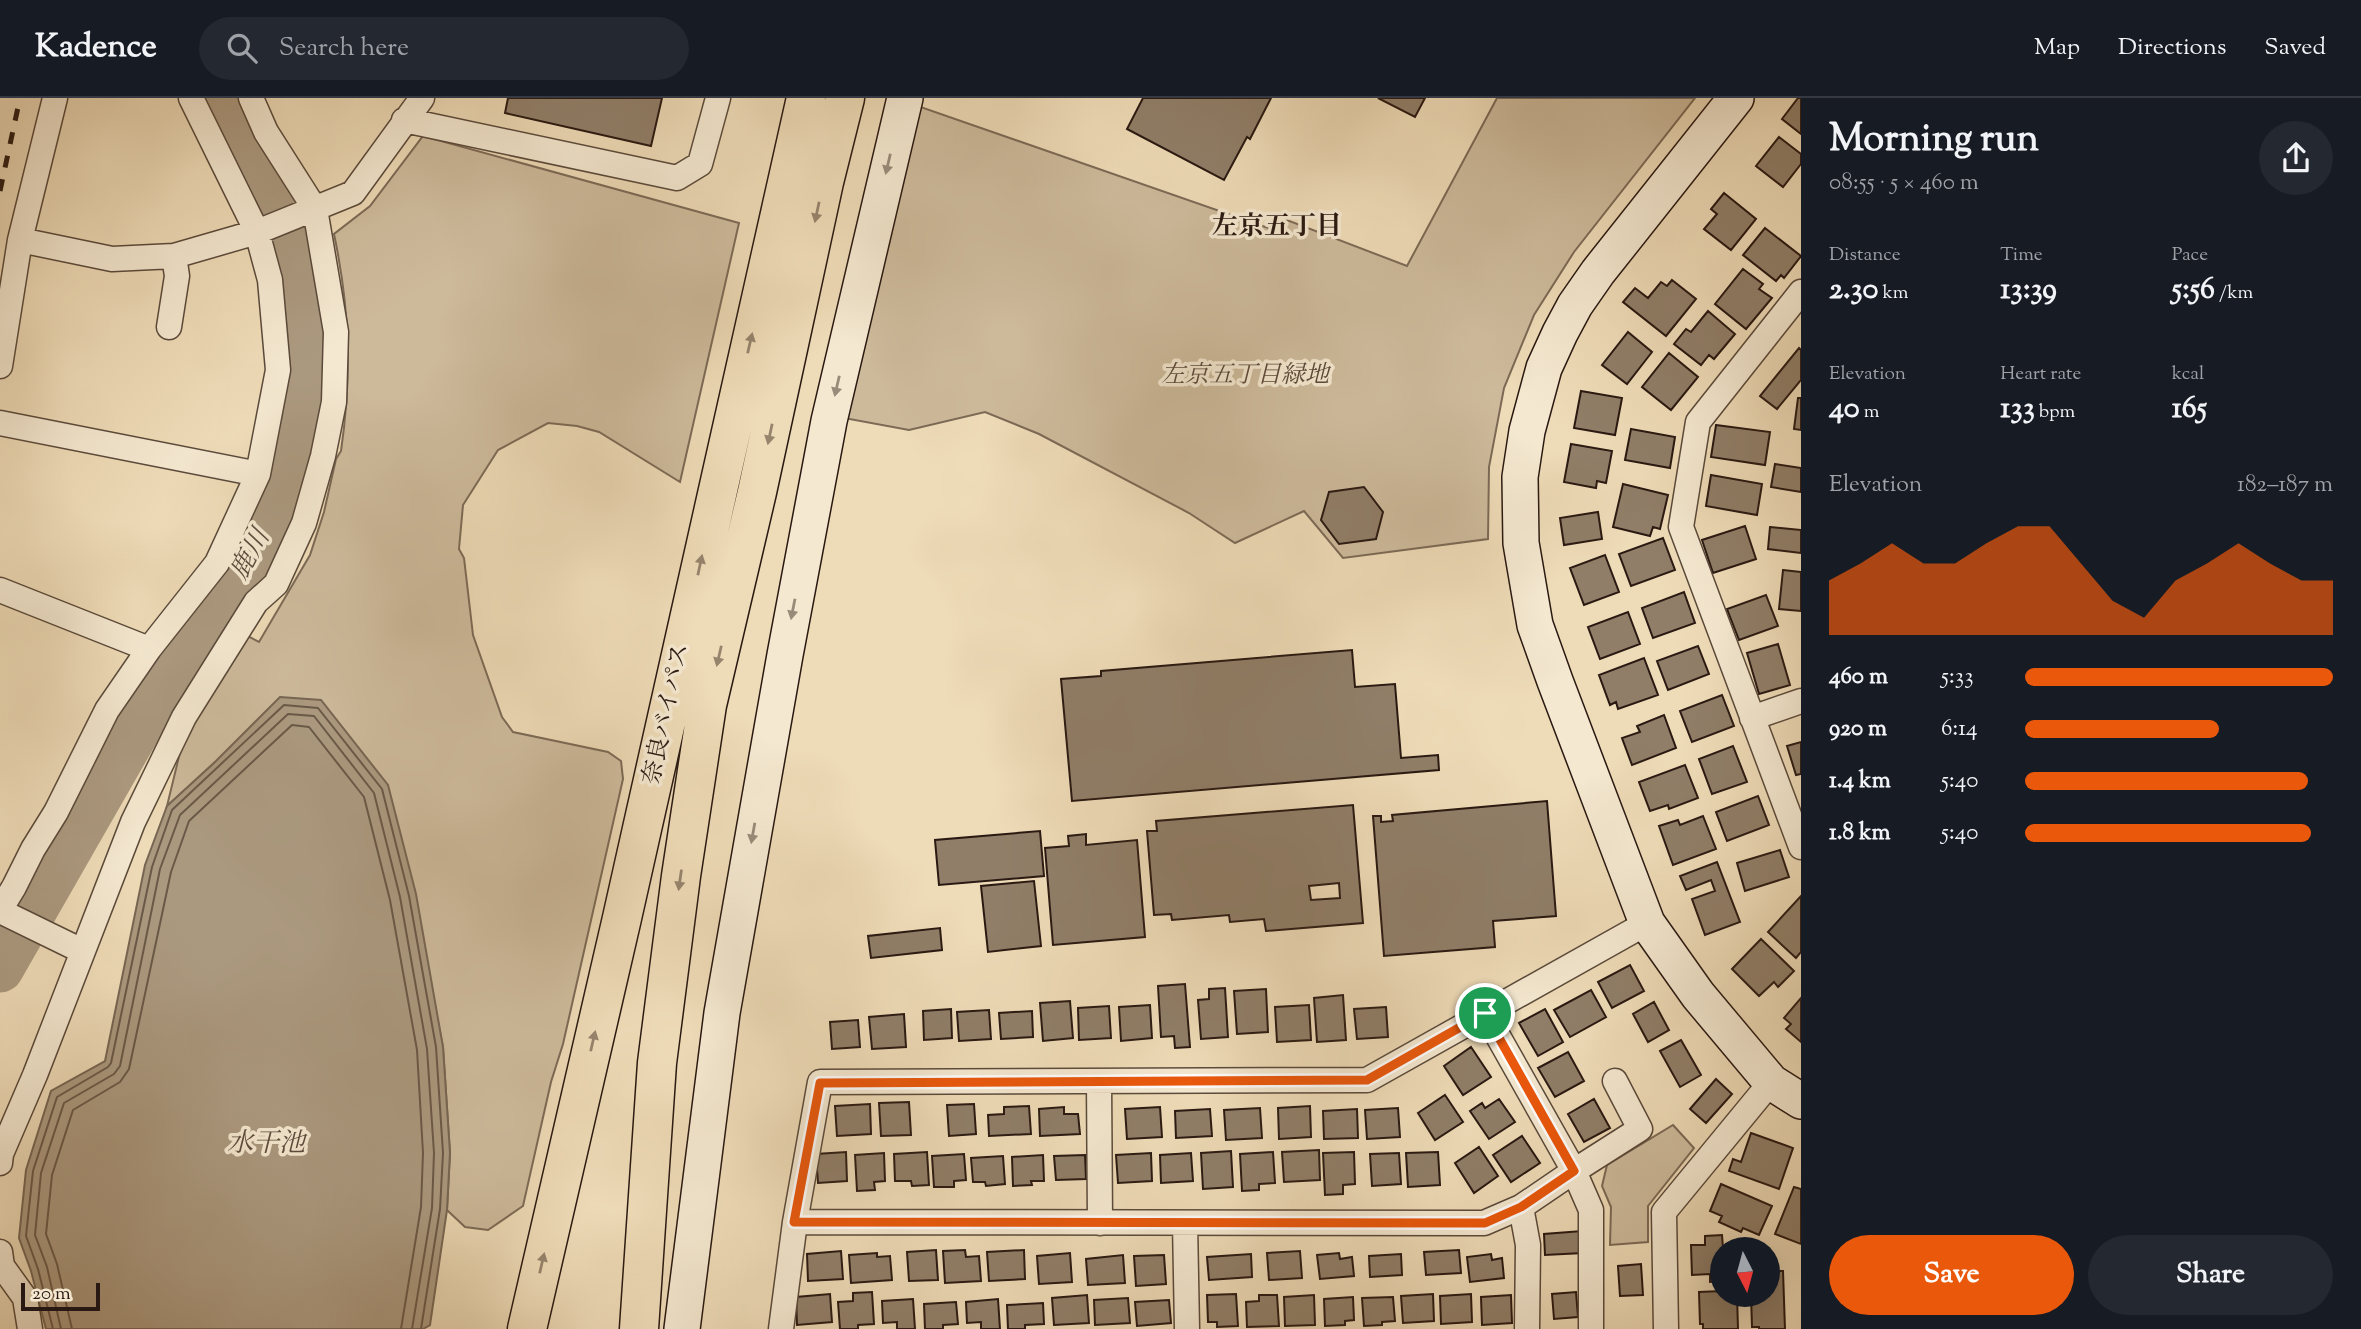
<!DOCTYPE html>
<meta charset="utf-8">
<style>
:root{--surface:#171b24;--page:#242831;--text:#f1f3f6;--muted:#9ea1a6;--line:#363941;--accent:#ea580c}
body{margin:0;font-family:"Sorts Mill Goudy","Noto Serif JP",serif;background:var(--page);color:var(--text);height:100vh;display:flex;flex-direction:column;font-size:26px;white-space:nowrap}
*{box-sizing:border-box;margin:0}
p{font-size:23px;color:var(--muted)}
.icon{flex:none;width:38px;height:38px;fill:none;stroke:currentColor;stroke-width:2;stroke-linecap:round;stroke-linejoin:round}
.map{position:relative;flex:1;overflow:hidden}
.panel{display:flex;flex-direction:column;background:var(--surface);width:560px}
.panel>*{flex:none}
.needle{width:46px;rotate:174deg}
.buttons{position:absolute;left:1710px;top:1139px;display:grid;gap:14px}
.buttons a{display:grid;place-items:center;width:70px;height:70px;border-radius:50%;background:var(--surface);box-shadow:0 7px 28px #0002;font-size:35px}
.scale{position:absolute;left:21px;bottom:18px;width:79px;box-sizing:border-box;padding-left:7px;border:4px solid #2a1912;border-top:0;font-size:19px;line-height:24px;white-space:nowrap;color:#2a1912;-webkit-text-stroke:5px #f4e8d0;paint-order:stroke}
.pin{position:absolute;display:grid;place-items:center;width:60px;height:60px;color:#fff;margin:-30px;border:4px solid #fff;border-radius:50%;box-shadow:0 2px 7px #0007}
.round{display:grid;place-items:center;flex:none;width:74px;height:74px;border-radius:37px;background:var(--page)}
.summary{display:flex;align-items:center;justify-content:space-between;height:119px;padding:0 28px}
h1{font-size:38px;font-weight:700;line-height:52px}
.figures{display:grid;grid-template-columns:repeat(3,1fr);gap:10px;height:119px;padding:7px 28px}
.figures div{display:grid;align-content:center}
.figures b{font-size:30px;font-weight:700}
.figures small{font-size:19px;font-weight:400}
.figures p{font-size:19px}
.chart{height:196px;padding:14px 28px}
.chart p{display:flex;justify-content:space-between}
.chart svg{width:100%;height:126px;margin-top:7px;fill:var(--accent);opacity:.7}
.action{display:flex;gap:14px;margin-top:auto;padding:14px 28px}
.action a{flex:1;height:80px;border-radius:42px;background:var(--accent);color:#fff;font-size:28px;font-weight:700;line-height:80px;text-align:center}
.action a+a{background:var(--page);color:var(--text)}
ul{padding:0 28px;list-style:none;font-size:23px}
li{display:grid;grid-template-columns:112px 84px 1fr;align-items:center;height:52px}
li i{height:18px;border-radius:9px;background:var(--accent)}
header{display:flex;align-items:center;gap:42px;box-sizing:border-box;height:98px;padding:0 35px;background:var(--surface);border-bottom:2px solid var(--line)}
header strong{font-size:33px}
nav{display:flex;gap:38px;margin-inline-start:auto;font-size:24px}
.search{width:490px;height:63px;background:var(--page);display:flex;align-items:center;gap:18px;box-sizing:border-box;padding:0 24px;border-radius:38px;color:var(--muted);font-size:26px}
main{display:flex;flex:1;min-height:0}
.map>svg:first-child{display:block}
.green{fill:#cdba9b;stroke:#7c6a56;stroke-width:2}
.water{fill:#ab997f;stroke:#776653;stroke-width:2}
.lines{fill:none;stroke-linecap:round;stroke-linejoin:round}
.shore{stroke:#6a5948;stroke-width:2}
.river{stroke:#ab997f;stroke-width:47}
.building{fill:#907e68;stroke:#2a1912;stroke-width:2;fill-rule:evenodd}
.street-casing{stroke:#5b4a3b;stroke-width:27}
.secondary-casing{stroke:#2a1912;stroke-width:38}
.highway-casing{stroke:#2a1912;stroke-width:41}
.street{stroke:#f4e8d0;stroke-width:24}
.secondary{stroke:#f4e8d0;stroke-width:35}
.highway{stroke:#eedbb7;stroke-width:38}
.rail{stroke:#2a1912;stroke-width:5;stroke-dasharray:12 12;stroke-linecap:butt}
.oneway{fill:#998b7a}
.oneway2{fill:#96846d}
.route-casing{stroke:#fff;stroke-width:14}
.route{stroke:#ea580c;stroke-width:9}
.labels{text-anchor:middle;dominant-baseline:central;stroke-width:7;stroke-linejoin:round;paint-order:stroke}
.park-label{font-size:24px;font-style:italic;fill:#5b493b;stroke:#f4e8d0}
.street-label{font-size:24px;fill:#2a1912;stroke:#f4e8d0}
.neighbourhood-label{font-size:26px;font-weight:bold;fill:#2a1912;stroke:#f4e8d0}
.water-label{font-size:26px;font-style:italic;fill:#5e4c3e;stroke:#f4e8d0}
</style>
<header>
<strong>Kadence</strong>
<div class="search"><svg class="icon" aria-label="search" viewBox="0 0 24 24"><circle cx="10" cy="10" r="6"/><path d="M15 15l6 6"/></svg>Search here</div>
<nav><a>Map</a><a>Directions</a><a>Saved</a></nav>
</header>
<main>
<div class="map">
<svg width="1801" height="1231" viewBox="0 0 1801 1231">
<rect width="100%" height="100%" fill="#eedbb7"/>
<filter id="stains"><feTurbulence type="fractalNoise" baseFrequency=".00286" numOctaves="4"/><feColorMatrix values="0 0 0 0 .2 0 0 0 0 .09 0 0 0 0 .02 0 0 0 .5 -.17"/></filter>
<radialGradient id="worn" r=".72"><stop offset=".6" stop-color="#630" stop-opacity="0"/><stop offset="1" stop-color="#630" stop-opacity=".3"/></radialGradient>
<path class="green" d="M1497 0H1695L1574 154 1534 217 1504 290 1489 369 1488 441 1343 460 1304 413 1235 445 1189 415 1039 336 985 314 909 332 844 320 915 7 1271 131 1287 122 1407 168Z
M423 38 739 125 680 384 599 334 577 328 548 325 498 352 463 407 459 451 464 460 473 537 502 619 513 634 608 654 621 663 623 681 563 946 551 984 523 1108 488 1132 465 1129 447 1112 450 1055 443 949 428 874 214 665 167 708 183 642 246 537 259 544 310 457 324 414 336 361 341 353C352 277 350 212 334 136L370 108Z
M1673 1027 1694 1050 1648 1108V1144L1610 1147 1611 1109 1602 1088 1607 1067Z"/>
<path class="water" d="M280 599 321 602 388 687 416 796 443 949 450 1055 447 1112 430 1227 423 1231H46L31 1173 19 1140 26 1072 51 993 105 963 145 767 167 708 214 665Z"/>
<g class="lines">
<path class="shore" d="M53 1231 38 1171 26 1138 33 1073 57 999 108 969 111 965 152 769 172 712 284 607 318 610 382 691 409 798 436 949 443 1055 440 1111 421 1231
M61 1231 47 1169 35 1137 41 1075 64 1005 114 976 120 968 160 771 180 717 288 616 314 618 374 695 400 799 427 951 434 1055 432 1110 412 1231
M72 1231 57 1166 46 1136 52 1077 73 1012 120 984 129 971 171 774 189 723 292 627 309 629 364 699 390 802 417 952 423 1055 421 1109 401 1231"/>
<path class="river" d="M0 871 138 630 197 537 250 469 277 408 297 341 308 268 296 153 278 105 223 0"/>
</g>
<path class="building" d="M508 0H662L651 48 505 15Z
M1143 0H1271L1250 41 1247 39 1224 82 1127 31Z
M1378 0H1425L1415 19Z
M1798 0H1801V36L1782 21Z
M1779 39 1801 56V66L1783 89 1756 68Z
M1724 95 1756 121 1731 152 1704 131 1717 116 1711 111Z
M1765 130 1801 158 1784 180 1781 177 1776 183 1743 157Z
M1743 171 1763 186 1759 191 1772 200 1746 231 1715 206Z
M1672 182 1696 201 1666 238 1623 204 1635 190 1648 200 1661 184 1667 188Z
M1708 213 1735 236 1714 261 1709 257 1701 267 1674 246 1686 231 1691 234Z
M1628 234 1652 254 1627 286 1602 267Z
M1799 250 1801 252V282L1777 311 1760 298Z
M1669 255 1698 279 1671 312 1642 289Z
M1581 293 1622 300 1615 337 1574 330Z
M1798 300H1801V332L1794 331Z
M1716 327 1770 334 1765 367 1711 359Z
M1631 331 1675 339 1670 370 1625 362Z
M1571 346 1612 353 1606 385 1597 383 1596 390 1564 384Z
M1775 366 1801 370V394L1771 389Z
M1711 377 1762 386 1757 417 1706 408Z
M1623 386 1668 397 1660 431 1653 429 1650 438 1613 429Z
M1364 389 1383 414 1376 441 1339 446 1321 422 1329 394Z
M1598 414 1602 441 1564 447 1560 420Z
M1745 428 1756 461 1713 475 1702 442Z
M1770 429 1801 432V455L1768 451Z
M1663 440 1675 472 1631 488 1619 456Z
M1605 457 1619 494 1584 507 1570 470Z
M1783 472 1801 474V513L1779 511Z
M1684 494 1695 525 1653 540 1642 510Z
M1766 497 1778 528 1739 542 1727 511Z
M1628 514 1640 546 1600 561 1588 529Z
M1778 546 1790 587 1759 596 1747 555Z
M1698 548 1709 576 1668 592 1657 563Z
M1352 552 1355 589 1395 586 1401 660 1438 657 1439 672 1072 703 1061 581 1101 578V573Z
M1644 560 1658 597 1618 611 1616 604 1610 607 1599 577Z
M1722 597 1734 628 1692 644 1680 613Z
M1664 617 1676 650 1632 667 1622 640 1640 634 1637 628Z
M1801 644V676L1796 677 1787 648Z
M1733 648 1747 684 1712 696 1699 661Z
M1685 667 1698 700 1669 711 1668 707 1650 713 1639 684Z
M1758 698 1769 727 1727 743 1716 714Z
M1547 703 1556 818 1493 823 1495 849 1384 858 1373 718H1381V724L1393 723 1392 717Z
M1353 707 1363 825 1266 833 1264 821 1230 824 1229 817 1172 822 1171 816 1154 817 1147 733H1157L1156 723ZM1339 785 1340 800 1311 802 1309 788Z
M1703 718 1716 751 1673 767 1659 728 1678 722 1680 727Z
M1040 733 1044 778 939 787 935 742Z
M1086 736V747L1137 742 1145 839 1053 847 1045 750 1069 748 1068 738Z
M1780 752 1789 779 1745 793 1737 765Z
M1717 764 1740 824 1705 837 1692 801 1715 793 1711 782 1686 792 1680 778Z
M1034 783 1041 848 988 854 981 788Z
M1801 798V854L1796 860 1768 834Z
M940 830 942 852 871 860 868 838Z
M1761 841 1794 873 1778 889 1774 884 1759 898 1732 871Z
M1630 867 1644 893 1612 910 1598 884Z
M1185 886 1190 949 1175 950 1174 938 1161 939 1158 888Z
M1225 890 1228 939 1201 941 1198 902 1209 901V891Z
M1266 891 1268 934 1237 936 1234 893Z
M1591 892 1606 919 1570 939 1554 912Z
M1343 897 1346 942 1317 944 1314 900Z
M1801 900V944L1786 931 1791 926 1784 920Z
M1070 903 1073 940 1043 943 1040 905Z
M1654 904 1669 932 1648 944 1633 916Z
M1150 907 1152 940 1121 943 1119 909Z
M1309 907 1311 942 1277 944 1275 909Z
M1109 908 1111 940 1079 942 1078 910Z
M1386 909 1388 939 1357 941 1354 911Z
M951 911 952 940 924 942 923 913Z
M1545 911 1563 944 1538 958 1519 925Z
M989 912 991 941 959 943 957 914Z
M1032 913 1033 939 1001 941 999 915Z
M904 916 906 949 872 951 869 919Z
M858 922 860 949 832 951 830 924Z
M1681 942 1701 977 1680 989 1660 953Z
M1471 949 1491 979 1463 997 1444 968Z
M1568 954 1584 983 1555 999 1538 970Z
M1716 981 1732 996 1706 1025 1690 1011Z
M1445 997 1463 1024 1435 1042 1418 1015Z
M1499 1001 1515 1024 1489 1041 1470 1013 1482 1005 1485 1010Z
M1594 1001 1610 1030 1584 1044 1568 1016Z
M909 1004 911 1037 881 1038 879 1005Z
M870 1006 871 1036 837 1038 835 1008Z
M974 1006 976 1036 949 1038 947 1007Z
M1029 1008 1031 1036 989 1038 988 1017 1004 1016V1009Z
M1310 1008 1311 1039 1279 1041 1278 1010Z
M1064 1009V1016H1078L1080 1036 1040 1038 1039 1011Z
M1160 1009 1162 1039 1127 1041 1125 1011Z
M1260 1010 1262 1040 1226 1042 1224 1012Z
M1398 1010 1400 1039 1367 1041 1365 1012Z
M1210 1011 1212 1038 1176 1040 1175 1013Z
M1357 1011 1358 1040 1324 1041 1323 1013Z
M1751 1035 1793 1050 1779 1091 1729 1073 1733 1061 1741 1064Z
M1522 1038 1540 1065 1511 1084 1493 1057Z
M1479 1049 1498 1078 1474 1095 1455 1065Z
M1319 1052 1320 1082 1284 1084 1282 1054Z
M1231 1053 1233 1089 1203 1091 1201 1055Z
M846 1054 847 1083 818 1085 816 1056Z
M927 1054 929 1087 912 1088 911 1083H895L894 1056Z
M1273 1054 1275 1085 1259 1086V1092L1242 1093 1240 1056Z
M1354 1054 1355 1086 1343 1087V1096L1325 1097 1323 1055Z
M1438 1054 1440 1087 1408 1089 1406 1055Z
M884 1055 885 1083 874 1084 875 1092 857 1093 855 1057Z
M1151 1055 1152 1083 1118 1085 1116 1057Z
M1191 1055 1193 1083 1161 1085 1160 1057Z
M1399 1055 1401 1086 1372 1088 1370 1056Z
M964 1056 966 1082 954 1083V1089H934L932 1058Z
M1043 1057 1044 1083H1031L1032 1087 1013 1088 1012 1059Z
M1085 1057 1086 1081 1056 1082 1054 1058Z
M1003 1058 1005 1086 986 1088 985 1084H973L971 1060Z
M1721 1086 1772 1108 1759 1137 1743 1130 1741 1134 1719 1124 1722 1118 1710 1113Z
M1794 1089 1801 1091V1146L1775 1136Z
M1582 1133 1583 1155 1545 1157 1544 1136Z
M1722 1137 1723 1150 1736 1149V1152H1722V1183L1710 1184V1176L1692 1177 1691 1147H1705V1138Z
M936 1152 938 1182 909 1183 907 1154Z
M965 1152 966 1159 979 1158 981 1183 945 1185 943 1153Z
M1024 1152 1025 1181 989 1183 987 1154Z
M1459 1152 1461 1175 1426 1177 1424 1154Z
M841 1153 843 1181 808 1183 807 1156Z
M1300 1153 1302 1180 1269 1182 1267 1155Z
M877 1155V1159L890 1158 892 1182 851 1185 849 1157Z
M1070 1155 1072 1184 1039 1186 1037 1158Z
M1339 1155 1340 1161 1352 1159 1354 1178 1320 1181 1317 1157Z
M1251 1156 1252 1179 1209 1182 1207 1159Z
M1401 1156 1402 1177 1370 1179 1369 1158Z
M1491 1156 1492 1162 1502 1160 1504 1180 1470 1184 1467 1159Z
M1123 1157 1125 1185 1088 1187 1086 1161Z
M1164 1157 1166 1186 1136 1188 1134 1158Z
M1641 1166 1643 1197 1620 1198 1618 1168Z
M1768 1169H1772V1173H1783L1785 1231H1759V1229H1752L1751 1197H1768Z
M1722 1193V1197H1737L1738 1231H1703V1226H1700L1699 1194Z
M872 1194 874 1226 858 1227V1231H840L838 1204 853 1203V1195Z
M1576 1194 1578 1219 1554 1221 1552 1196Z
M830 1196 832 1224 797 1227 796 1199Z
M1236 1196 1238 1228 1217 1229V1224H1208L1207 1197Z
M1433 1196 1434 1223 1403 1225 1401 1198Z
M1471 1196 1472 1224 1441 1226 1440 1198Z
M1087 1197 1089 1225 1054 1227 1052 1200Z
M1259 1197H1277L1279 1228 1247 1229 1246 1204 1259 1203Z
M1314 1197 1315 1227 1285 1228 1284 1199Z
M1511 1197 1512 1225 1482 1227 1481 1199Z
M1353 1199 1354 1222 1345 1223V1227L1325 1228 1324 1201Z
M1393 1199 1395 1223 1382 1224V1227L1364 1228 1362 1200Z
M1128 1200 1130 1225 1095 1227 1094 1202Z
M913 1201 915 1231H897V1224L883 1225 882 1203Z
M998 1201 1000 1231H981V1224L967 1225 966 1204Z
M1169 1202 1171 1225 1137 1228 1135 1204Z
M956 1204 958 1226 943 1227V1231H925L924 1206Z
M1043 1205 1044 1226 1025 1227V1231H1008L1007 1207Z"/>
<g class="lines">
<g class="street-casing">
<path id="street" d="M404 22 677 80 700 66 718 0
M20 142 112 161 174 158 257 134 353 95 422 0
M1801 194 1698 324 1681 429 1801 749
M169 229 177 178 174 158
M0 268 20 142 55 0
M0 325 258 376
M0 492 149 551 217 465 258 376 278 272 270 182 257 134 191 0
M1752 620 1801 603
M0 812 14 789 33 751 56 714 107 612 149 551
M0 813 82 853
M1485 915 1574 1073 1521 1109 1528 1147 1527 1231
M1099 983 1100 1125
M0 1065 1 1056 35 977 133 724 184 619 256 504 276 486 304 425 323 358 334 304 336 234 315 111 266 34 251 0
M795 1124 1484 1125 1521 1109
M1185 1125 1187 1231
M0 1154 2 1168 25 1200 30 1231
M781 1231 795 1124 820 984 1367 982 1647 825
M1591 1231V1112L1574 1073 1640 1031 1615 983
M1666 1231 1664 1114 1771 984"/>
</g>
<g class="secondary-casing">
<path id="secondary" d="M1736 0 1598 174 1575 207 1560 235 1544 270 1527 333 1520 379 1521 445 1535 527 1555 583 1647 825 1698 897 1771 984 1801 1003
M682 1231 722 915 785 557 829 323 905 0"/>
</g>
<g class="highway-casing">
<path id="highway" d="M527 1231 622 820 806 0
M639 1231 657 965 681 778 707 607 757 394 824 84 845 0"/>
</g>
<use href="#street" class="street"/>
<use href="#secondary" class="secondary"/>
<use href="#highway" class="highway"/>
<path class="rail" d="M0 93 20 0"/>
</g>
<defs><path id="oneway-solid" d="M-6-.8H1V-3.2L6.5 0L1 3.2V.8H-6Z" transform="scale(1.75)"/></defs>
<g class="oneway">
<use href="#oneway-solid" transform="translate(888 66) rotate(103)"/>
<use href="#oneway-solid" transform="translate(837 288) rotate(103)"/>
<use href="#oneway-solid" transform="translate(793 511) rotate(101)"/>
<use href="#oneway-solid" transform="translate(753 735) rotate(100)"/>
</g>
<g class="oneway2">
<use href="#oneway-solid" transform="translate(817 114) rotate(102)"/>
<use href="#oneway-solid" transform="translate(750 245) rotate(-77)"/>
<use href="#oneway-solid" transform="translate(770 336) rotate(102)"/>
<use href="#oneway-solid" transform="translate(700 467) rotate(-78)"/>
<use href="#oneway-solid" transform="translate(719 558) rotate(103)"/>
<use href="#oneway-solid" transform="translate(680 782) rotate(98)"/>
<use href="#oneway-solid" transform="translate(593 943) rotate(-77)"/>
<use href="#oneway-solid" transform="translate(542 1165) rotate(-77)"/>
</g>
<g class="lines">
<g class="route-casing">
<path id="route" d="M1485 915 1574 1073 1521 1109 1485 1125 794 1124 820 985 1367 982Z"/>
</g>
<use href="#route" class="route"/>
</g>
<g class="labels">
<g class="park-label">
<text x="1245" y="278">左京五丁目緑地</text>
</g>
<g class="street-label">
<text transform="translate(667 616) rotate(-78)">奈良バイパス</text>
</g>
<g class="neighbourhood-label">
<text x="1277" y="129">左京五丁目</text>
</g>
<g class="water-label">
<text transform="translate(251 457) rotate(-61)">鹿川</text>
<text x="266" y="1046">水干池</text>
</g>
</g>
<rect width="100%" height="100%" filter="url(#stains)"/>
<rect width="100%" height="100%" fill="url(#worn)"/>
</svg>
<div class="buttons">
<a><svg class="needle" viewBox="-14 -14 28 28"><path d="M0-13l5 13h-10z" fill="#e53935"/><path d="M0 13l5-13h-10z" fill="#9ea1a6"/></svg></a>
</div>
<div class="scale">20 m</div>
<div class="pin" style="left:1485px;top:915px;background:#1e9e55"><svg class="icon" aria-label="arrive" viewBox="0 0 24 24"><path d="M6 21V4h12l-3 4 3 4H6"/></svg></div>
</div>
<section class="panel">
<div class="summary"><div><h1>Morning run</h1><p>08:55 · 5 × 460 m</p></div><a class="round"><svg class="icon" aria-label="share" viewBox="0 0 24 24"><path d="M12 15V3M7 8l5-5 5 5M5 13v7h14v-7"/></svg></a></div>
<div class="figures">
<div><p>Distance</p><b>2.30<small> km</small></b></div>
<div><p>Time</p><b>13:39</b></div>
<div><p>Pace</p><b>5:56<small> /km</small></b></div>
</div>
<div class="figures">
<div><p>Elevation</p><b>40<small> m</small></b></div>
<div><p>Heart rate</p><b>133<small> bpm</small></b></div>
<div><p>kcal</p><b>165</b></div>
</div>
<div class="chart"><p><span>Elevation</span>182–187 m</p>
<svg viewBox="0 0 160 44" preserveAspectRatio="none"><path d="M0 44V25L10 19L20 12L30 19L40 19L50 12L60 6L70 6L80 19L90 32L100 38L110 25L120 19L130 12L140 19L150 25L160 25V44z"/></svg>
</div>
<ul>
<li><b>460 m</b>5:33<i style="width:100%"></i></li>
<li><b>920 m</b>6:14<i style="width:63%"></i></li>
<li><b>1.4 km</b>5:40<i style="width:92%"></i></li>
<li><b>1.8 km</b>5:40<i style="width:93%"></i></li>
</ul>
<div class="action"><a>Save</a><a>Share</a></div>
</section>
</main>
